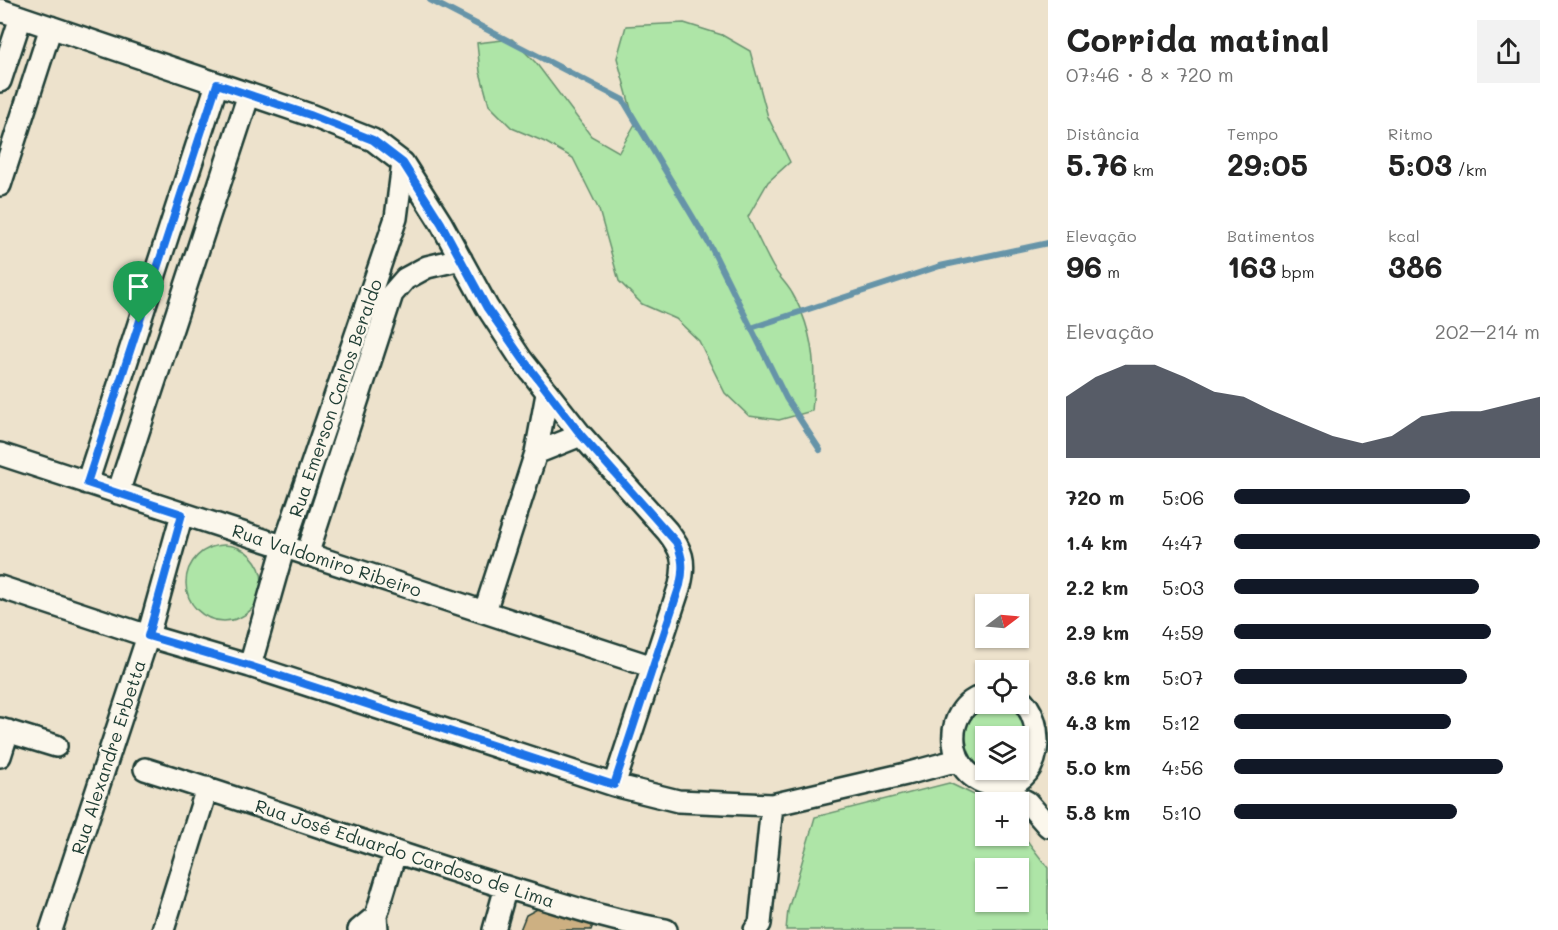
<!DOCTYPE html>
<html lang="pt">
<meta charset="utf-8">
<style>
:root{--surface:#fff;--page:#f2f2f2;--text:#222;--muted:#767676;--accent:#111827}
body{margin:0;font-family:Mali,sans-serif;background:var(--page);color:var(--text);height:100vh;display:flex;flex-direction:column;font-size:22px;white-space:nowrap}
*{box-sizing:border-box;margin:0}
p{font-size:20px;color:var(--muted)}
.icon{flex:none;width:33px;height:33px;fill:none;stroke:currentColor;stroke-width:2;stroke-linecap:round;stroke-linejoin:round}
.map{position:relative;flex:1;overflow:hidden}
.sheet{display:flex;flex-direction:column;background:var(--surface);width:510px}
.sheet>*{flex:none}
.needle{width:39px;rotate:74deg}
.fabs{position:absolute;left:975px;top:594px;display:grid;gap:12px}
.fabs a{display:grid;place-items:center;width:54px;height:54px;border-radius:0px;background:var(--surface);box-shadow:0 2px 4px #0004;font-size:30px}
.pin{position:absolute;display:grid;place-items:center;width:51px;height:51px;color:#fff;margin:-62px -26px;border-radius:50% 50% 50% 0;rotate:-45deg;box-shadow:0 0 6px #0007}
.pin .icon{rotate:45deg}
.round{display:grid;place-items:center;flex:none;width:63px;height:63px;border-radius:0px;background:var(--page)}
.summary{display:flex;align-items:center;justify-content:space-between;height:102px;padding:0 18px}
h1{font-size:33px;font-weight:800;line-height:45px}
.metrics{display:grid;grid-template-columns:repeat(3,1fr);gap:9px;height:102px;padding:6px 18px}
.metrics div{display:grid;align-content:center}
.metrics b{font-size:30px;font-weight:800}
.metrics small{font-size:16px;font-weight:400}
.metrics p{font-size:16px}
.chart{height:168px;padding:12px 18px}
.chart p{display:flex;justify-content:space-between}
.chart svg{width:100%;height:108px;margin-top:6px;fill:var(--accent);opacity:.7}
ul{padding:0 18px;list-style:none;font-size:20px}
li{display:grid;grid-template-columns:96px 72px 1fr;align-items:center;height:45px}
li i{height:15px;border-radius:8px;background:var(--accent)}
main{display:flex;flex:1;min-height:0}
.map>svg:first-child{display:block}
.green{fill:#aee5a7;stroke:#66916e;stroke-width:1.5;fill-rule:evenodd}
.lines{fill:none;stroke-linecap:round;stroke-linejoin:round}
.stream{stroke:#6694a8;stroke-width:6}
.building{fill:#cdb082;stroke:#1f3d34;stroke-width:1.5}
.minor-casing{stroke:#1f3d34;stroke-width:26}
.minor{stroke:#fbf7ec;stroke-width:21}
.route-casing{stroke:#fff;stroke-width:12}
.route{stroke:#1a73e8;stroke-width:8}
.labels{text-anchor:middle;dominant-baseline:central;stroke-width:4.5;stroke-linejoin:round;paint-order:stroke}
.street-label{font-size:18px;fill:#1f3d34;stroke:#fbf7ec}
</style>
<main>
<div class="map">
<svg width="1048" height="930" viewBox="0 0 1048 930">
<rect width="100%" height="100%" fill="#ede2cc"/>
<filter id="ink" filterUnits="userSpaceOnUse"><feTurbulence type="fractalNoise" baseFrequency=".0167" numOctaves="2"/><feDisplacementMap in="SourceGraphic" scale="12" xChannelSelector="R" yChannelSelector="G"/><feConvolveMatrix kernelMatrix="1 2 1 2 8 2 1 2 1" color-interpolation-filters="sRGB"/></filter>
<g filter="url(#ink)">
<path class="green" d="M684 23 722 35 750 51 768 117 790 162 768 182 748 217C756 233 764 251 773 267 778 276 787 284 792 293 814 330 817 370 812 411L779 420 749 416 725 393 699 341 676 319 642 304 619 281 599 210 573 158 545 142 512 128 489 105 480 72 477 43 512 39 536 63 591 136 619 152 635 124 617 58 626 26Z
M186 583a38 38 0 1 1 76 0a38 38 0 1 1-76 0Z
M989 704H1005L1019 709 1035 742 1019 768 1018 736H986V770H1017C975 792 938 730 989 704Z
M949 783 989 802H986V836H1018L1019 830 1048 868V930H786L788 910 815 817ZM1018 868V902H986V868Z"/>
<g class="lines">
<path class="stream" d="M430 0 623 100 712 249 786 398 820 450
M751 328 940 266 1048 243"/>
</g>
<path class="building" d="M539 908 594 922 591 930H520L526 915Z"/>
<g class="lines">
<g class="minor-casing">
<path id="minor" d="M0 10 310 115 373 140 403 163 441 223 487 307 521 359 581 435 667 531C682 550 686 561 680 585L614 785
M0 81 21 17
M0 185 51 27
M536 453 581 435
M0 454 653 667
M87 483 217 84
M118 493 249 94
M307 555 392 294 405 279 427 267 461 259
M0 587 148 636 250 666 614 785 678 801 772 805 906 774 958 760
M485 611 536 453 547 394
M250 666 284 546 396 218 403 163
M986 695C938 707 946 779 994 785 1044 791 1048 718 1018 697
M0 729 56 746
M0 756 8 731
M145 769C264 806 380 849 499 885 554 901 609 921 666 930
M995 785 1027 802 1048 826
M51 930 148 636 182 514
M163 930 207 788
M359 930 376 916
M377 930 376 916 395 853
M494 930 506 887
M755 930 760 924 772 805"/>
</g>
<use href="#minor" class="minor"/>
</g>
</g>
<g class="lines" filter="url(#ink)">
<g class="route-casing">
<path id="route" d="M217 84 310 115 373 140 403 163 441 223 487 308 522 358 581 435 676 542C683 557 684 568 680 585L614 785 250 666 148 636 182 514 87 483Z"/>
</g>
<use href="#route" class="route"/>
</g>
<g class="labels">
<g class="street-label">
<text transform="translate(335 398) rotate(-71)">Rua Emerson Carlos Beraldo</text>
<text transform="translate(327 560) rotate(18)">Rua Valdomiro Ribeiro</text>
<text transform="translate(108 757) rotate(-72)">Rua Alexandre Erbetta</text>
<text transform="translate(405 853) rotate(18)">Rua José Eduardo Cardoso de Lima</text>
</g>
</g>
</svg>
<div class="fabs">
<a><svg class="needle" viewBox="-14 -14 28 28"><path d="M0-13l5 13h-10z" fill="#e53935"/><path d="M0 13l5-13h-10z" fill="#767676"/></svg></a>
<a><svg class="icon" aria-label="locate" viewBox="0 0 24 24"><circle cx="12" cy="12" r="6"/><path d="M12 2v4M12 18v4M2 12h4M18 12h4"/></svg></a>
<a><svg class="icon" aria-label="layers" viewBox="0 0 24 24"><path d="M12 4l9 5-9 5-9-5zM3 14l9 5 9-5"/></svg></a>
<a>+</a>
<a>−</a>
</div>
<div class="pin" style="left:139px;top:323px;background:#1e9e55"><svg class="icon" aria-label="arrive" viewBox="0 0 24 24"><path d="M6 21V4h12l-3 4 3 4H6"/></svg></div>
</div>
<section class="sheet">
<div class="summary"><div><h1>Corrida matinal</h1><p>07:46 · 8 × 720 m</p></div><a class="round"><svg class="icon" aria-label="share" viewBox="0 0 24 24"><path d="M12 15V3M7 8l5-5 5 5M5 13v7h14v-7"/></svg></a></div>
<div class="metrics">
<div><p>Distância</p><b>5.76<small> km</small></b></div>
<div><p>Tempo</p><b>29:05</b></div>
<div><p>Ritmo</p><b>5:03<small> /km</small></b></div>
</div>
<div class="metrics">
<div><p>Elevação</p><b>96<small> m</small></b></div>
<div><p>Batimentos</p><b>163<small> bpm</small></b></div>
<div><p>kcal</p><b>386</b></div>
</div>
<div class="chart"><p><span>Elevação</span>202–214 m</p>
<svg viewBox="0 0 160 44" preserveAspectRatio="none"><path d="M0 44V19L10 11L20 6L30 6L40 11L50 17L60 19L70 25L80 30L90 35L100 38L110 35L120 27L130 25L140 25L150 22L160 19V44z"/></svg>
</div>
<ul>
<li><b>720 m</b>5:06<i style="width:77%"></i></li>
<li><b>1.4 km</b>4:47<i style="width:100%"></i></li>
<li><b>2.2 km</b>5:03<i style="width:80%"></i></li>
<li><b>2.9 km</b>4:59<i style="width:84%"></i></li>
<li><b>3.6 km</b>5:07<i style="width:76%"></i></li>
<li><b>4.3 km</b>5:12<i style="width:71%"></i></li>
<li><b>5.0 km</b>4:56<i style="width:88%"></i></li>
<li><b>5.8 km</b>5:10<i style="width:73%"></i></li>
</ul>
</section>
</main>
